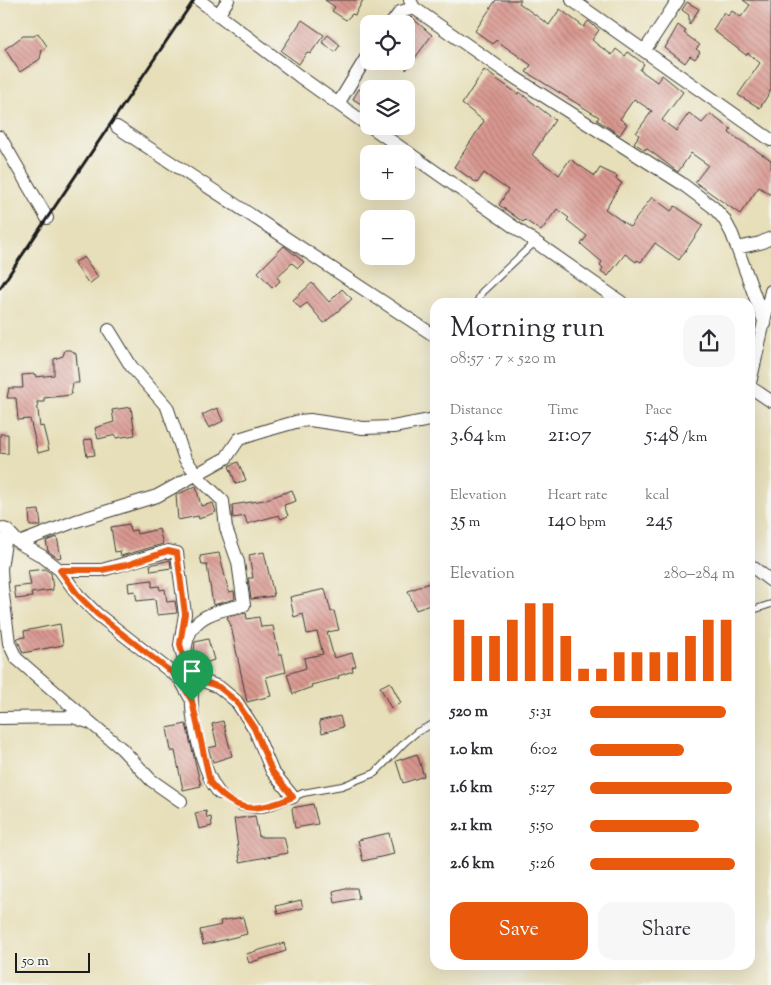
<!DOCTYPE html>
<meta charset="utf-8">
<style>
:root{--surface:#fff;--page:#f7f7f7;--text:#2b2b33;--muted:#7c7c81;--accent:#ea580c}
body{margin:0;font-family:"Sorts Mill Goudy",serif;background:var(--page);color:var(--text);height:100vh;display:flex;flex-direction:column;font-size:19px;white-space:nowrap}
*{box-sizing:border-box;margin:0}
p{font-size:16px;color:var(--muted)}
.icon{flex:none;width:28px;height:28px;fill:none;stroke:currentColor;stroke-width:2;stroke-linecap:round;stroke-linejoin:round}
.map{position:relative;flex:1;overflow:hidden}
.side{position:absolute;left:430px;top:298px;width:325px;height:672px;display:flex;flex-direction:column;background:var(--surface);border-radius:15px;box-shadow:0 5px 20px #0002}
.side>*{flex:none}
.buttons{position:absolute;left:360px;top:15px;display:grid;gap:10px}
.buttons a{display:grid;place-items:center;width:55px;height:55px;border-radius:10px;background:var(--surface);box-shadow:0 5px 20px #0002;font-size:25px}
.scale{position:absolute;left:15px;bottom:12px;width:75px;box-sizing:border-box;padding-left:5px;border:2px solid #1c1c1c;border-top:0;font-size:14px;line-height:18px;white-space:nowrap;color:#1c1c1c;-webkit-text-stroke:4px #f6f6f2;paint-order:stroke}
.pin{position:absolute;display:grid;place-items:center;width:42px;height:42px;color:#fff;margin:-51px -21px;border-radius:50% 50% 50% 0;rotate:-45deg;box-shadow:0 0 5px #0007}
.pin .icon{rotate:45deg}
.round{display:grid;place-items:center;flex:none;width:52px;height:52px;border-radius:15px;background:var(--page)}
.summary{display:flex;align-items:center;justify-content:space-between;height:85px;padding:0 20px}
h1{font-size:28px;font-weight:600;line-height:38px}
.stats{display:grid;grid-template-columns:repeat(3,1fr);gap:8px;height:85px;padding:5px 20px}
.stats div{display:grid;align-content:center}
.stats b{font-size:21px;font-weight:600}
.stats small{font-size:14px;font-weight:400}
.stats p{font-size:14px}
.chart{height:140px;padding:10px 20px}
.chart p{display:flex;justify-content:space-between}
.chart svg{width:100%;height:90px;margin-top:5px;stroke:var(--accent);stroke-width:6}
.cta{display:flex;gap:10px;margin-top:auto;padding:10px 20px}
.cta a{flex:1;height:58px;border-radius:15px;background:var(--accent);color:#fff;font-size:20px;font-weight:600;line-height:58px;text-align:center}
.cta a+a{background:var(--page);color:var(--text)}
ul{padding:0 20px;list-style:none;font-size:16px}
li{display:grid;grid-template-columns:80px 60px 1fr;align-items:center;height:38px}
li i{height:12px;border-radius:6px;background:var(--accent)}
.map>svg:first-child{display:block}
.building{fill:url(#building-back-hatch)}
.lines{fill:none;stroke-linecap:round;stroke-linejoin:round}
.service-casing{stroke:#3a3934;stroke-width:8}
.minor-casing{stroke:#3a3934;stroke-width:14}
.service{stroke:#fff;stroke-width:6}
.minor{stroke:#fff;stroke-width:12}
.rail{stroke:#1c1c1c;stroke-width:3}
.route-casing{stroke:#fff;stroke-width:10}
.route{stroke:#ea580c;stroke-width:6}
</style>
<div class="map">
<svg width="771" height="985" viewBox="0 0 771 985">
<defs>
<pattern id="building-back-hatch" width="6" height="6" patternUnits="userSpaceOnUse" patternTransform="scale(1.25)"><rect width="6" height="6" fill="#d99890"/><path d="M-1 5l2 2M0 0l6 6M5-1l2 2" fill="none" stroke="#af7b75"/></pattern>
</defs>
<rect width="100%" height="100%" fill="#f6f6f2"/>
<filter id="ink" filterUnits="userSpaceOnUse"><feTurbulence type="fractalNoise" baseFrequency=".02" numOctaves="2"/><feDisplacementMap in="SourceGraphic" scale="10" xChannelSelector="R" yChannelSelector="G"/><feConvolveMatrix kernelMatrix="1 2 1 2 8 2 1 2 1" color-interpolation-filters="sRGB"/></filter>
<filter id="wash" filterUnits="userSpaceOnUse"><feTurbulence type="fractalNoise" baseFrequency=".0096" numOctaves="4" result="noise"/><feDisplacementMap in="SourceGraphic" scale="20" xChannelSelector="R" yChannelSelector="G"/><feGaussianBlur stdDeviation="1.12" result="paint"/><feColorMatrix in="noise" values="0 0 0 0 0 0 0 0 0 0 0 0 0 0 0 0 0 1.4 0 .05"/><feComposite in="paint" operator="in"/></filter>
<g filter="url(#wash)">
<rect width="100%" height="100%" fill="#e7dfb9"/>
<g id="blocks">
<path class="building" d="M325 0H363L355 15 352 14 346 20 332 11 335 7Z
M496 0H521L519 3 549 25 560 9 584 27 588 21 599 30 592 40 598 45 612 55 616 49 625 56 628 52 644 64 640 70 657 82 662 75 683 92 662 120 676 131 689 113 702 123 710 114 731 129 729 133 771 160V195L759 187 740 214 695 182 708 165 691 153 678 172 646 148 645 150 634 143 639 135 636 133 652 111 634 99 620 119 627 124 620 135 597 120 599 117 526 72 531 65 496 40 493 44 475 31Z
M743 0H771V90L760 108 738 95 760 63 748 53 746 55 713 30 724 12 728 16 732 11 741 17 750 5Z
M687 2 699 9 689 25V15L682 10Z
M411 17 432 35 406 70V21Z
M302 20 324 35 310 54 307 52 299 64 281 51Z
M678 25 686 31 684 33 700 45 696 49 700 52 695 59 690 56 685 63 665 48Z
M38 33 47 46 42 50 40 59 20 72 5 49 23 36H34Z
M328 35 340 45 335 52 322 42Z
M484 70 518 94 519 92 555 120 532 155 559 175 570 159 595 176 600 168 617 176 616 179 622 183 605 209 630 227 652 197 671 211 675 206 703 225 679 260 655 243 641 262 637 260 636 262 625 254 608 276 601 271 603 268 600 265 602 262 581 244 587 236 567 220 569 218 557 209 541 231 525 220 523 222 499 205 508 190 484 173 477 183 454 167 484 121 462 104Z
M359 89 369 95V109L353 99Z
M284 246 304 262 298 268 292 263 277 277 280 281 273 288 258 272Z
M84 257 98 277 89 284 74 263Z
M312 283 329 302 342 289 352 299 324 323 307 303 300 308 293 300Z
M65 350H71L76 354 79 383H73L71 395 44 398V402H37L40 427 43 426 49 450 38 453 30 419 18 420 16 398H7L9 388H23L22 375 35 374 36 377 54 375V359L63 356Z
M131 407 135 435 116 438V435L98 439 95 428 114 422 112 410Z
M217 408 223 421 209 428 202 415Z
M0 434H8V454L0 453Z
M92 439 95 455 87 456 84 440Z
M238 462 246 480 236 484 229 466Z
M196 486 201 506 213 503 216 512 199 519 198 516 178 520 176 495Z
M292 490 296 501 284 505 288 516 281 519 279 515 247 524 245 516 233 518 232 505 264 500Z
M39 510 41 526H30L29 511Z
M129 524 130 531 136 530 137 534 159 529 163 544 121 556 120 551 115 552 111 527Z
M57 537 61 557 58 558 48 551 46 541Z
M264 552 274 596 251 599 248 578H253L249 555Z
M219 553 229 592 234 591 235 599 213 605 207 565H202L200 556Z
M170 560 171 568 151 571 150 565Z
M45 569 51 573 53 590 31 593 32 597 16 599 14 587 31 585 28 571Z
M152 580V587L159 586 160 590 165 589 167 602 175 601 177 613 157 615 155 599 137 601 135 591 129 592 128 583Z
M435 581V603L416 610 408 591Z
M325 589 331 612 334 611 339 630 327 632 334 658 352 653 356 666 352 667 353 671 338 676 339 678 311 685 312 687 293 694 287 674 306 668 304 658 323 654 317 632 307 634 303 614 294 617 290 597Z
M246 613 247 619 259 617 261 627 273 626 279 654H282L286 672 266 677 271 696 247 702 231 626 227 617Z
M60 624 63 645 23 653 17 638 25 637 24 631Z
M208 639 214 660 205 663V659L193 662 195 642Z
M390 682 401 703 391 708 380 687Z
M340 716 343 727 322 733 319 721Z
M223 721 232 756 213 762 208 748 217 746 212 724Z
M186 724 201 786 183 790 175 751H171L167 728Z
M417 754 424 776 403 783 396 761Z
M313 804 318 824 295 828 292 808Z
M206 811 207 818 211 817 212 826 199 829 195 813Z
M255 816 259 837H284L288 853 240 862 234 819Z
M389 833 394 854 363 861 358 840Z
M345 888H357L359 898 335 903 333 891Z
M301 900 303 908 278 914 276 906Z
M243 917 247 934 203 945 200 930 221 925 220 921Z
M284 943 286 951 249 963 246 954Z"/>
</g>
</g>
<g filter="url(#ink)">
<use href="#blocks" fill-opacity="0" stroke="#3a3934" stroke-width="1"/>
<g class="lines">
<g class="service-casing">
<path id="service" d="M477 302 482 292 534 243
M750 611 771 604
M219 793 240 807 258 810 270 807 303 793 342 786 375 773 405 742 417 732 435 723"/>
</g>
<g class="minor-casing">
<path id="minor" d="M199 0 299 76 369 126
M410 0 414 8 503 70 681 183 713 207 724 219 732 234 765 324
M572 0 771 140
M218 15 228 0
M391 24 400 12 414 8
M645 50 678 0
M338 104 369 53
M370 126 621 302
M117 127 435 336
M0 137 47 218
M737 248 760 243 771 238
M109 330 131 366 167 407 185 459 201 480 223 501 226 528 238 562 244 605C205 613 183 620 185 664
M750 383 771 291
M750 387 771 401
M0 528 7 530 19 543 42 556 60 570 78 595 97 614 180 679 192 701
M7 530 1 568 2 587 9 643 16 658 91 723
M19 543 76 521 157 496 226 458 239 439 271 429 299 421 310 420 363 428 393 427 435 419
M750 565 771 581
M60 570H102L168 551 177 553 185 614 180 645 185 664 193 677 219 687 236 701 254 728 272 771 293 797
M192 694C190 719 203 773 219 793
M0 718 73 717 91 723 122 749 151 780 181 801"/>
</g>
<use href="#service" class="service"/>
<use href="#minor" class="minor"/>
<path class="rail" d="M0 288 194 0"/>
</g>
</g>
<g class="lines" filter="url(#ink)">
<g class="route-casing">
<path id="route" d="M168 551 177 553 185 614 180 644 185 664 193 677 219 687 236 701 254 728 272 771 293 797C258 812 236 815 210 782L192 701 180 679 97 614 78 595 60 570H102L126 565Z"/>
</g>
<use href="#route" class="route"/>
</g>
</svg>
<div class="buttons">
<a><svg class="icon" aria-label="locate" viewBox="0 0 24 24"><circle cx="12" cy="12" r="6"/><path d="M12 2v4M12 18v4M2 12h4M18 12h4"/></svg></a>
<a><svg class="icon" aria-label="layers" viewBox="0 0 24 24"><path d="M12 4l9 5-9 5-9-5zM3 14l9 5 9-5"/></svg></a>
<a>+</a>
<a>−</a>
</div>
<div class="scale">50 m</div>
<div class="pin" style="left:192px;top:701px;background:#1e9e55"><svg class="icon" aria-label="arrive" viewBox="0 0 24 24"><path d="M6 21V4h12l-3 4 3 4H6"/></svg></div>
<section class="side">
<div class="summary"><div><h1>Morning run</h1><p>08:57 · 7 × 520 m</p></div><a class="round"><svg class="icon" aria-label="share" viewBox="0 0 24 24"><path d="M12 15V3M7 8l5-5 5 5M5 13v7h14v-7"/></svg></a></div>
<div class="stats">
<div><p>Distance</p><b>3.64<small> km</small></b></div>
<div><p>Time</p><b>21:07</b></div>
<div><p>Pace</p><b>5:48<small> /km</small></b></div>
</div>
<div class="stats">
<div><p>Elevation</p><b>35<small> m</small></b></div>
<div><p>Heart rate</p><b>140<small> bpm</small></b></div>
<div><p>kcal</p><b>245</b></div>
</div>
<div class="chart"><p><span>Elevation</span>280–284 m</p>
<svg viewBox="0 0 160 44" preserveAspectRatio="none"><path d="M5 44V14M15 44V22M25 44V22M35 44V14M45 44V6M55 44V6M65 44V22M75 44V38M85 44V38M95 44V30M105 44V30M115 44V30M125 44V30M135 44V22M145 44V14M155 44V14"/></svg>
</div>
<ul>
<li><b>520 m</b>5:31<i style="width:94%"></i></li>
<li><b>1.0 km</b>6:02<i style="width:65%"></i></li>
<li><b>1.6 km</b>5:27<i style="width:98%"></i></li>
<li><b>2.1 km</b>5:50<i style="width:75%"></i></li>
<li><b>2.6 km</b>5:26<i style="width:100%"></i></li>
</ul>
<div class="cta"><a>Save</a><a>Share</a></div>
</section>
</div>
